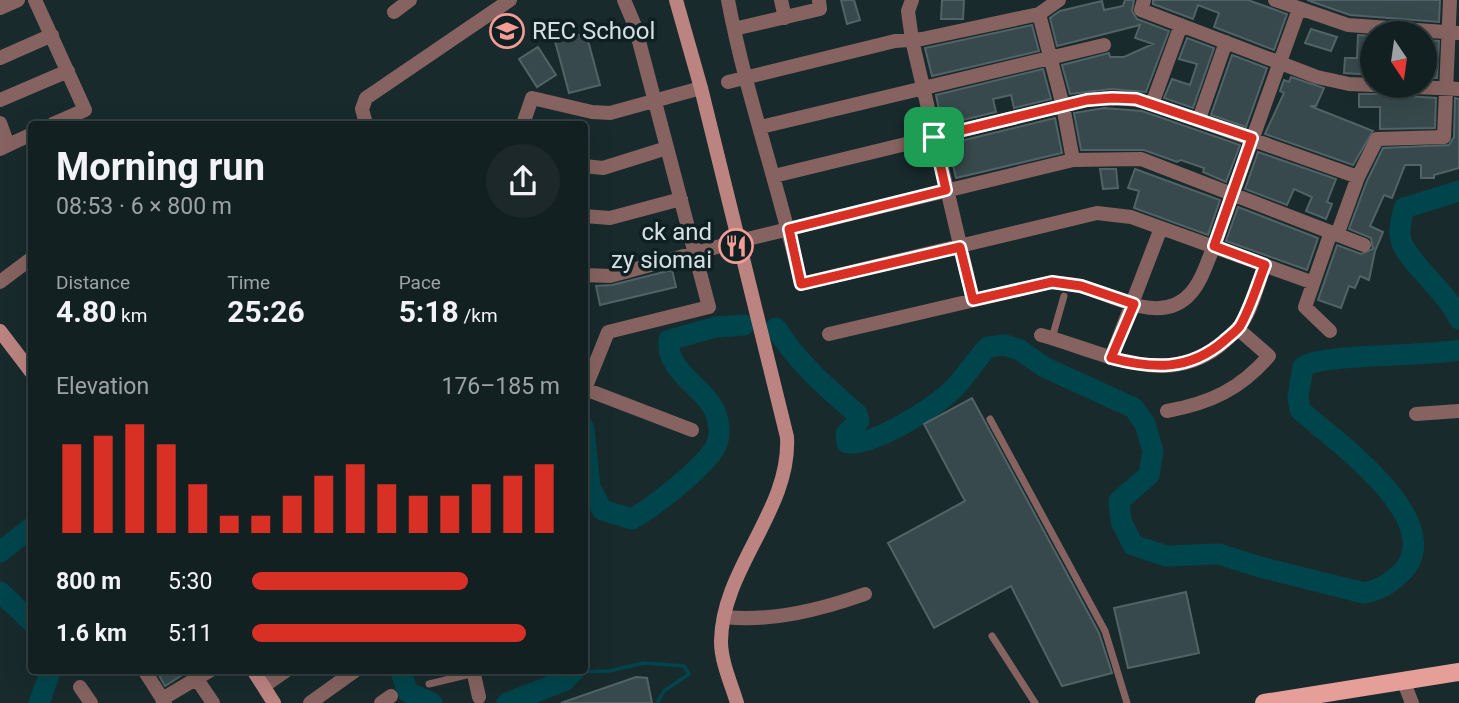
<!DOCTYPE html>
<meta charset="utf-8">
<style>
:root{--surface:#132021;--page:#1c282a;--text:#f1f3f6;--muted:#9da3a5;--line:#323e3f;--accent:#d93025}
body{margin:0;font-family:Roboto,sans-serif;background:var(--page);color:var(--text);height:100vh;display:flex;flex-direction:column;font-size:26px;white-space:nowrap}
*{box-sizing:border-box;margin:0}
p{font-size:23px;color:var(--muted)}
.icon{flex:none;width:38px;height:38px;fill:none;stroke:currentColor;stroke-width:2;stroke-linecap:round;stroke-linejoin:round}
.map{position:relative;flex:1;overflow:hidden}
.sheet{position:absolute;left:28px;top:121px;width:560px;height:553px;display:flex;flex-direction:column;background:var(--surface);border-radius:7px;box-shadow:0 7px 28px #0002,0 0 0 2px var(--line)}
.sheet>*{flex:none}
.needle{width:46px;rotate:167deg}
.controls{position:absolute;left:1360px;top:21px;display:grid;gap:14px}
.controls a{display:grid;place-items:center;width:77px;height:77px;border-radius:50%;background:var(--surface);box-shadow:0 7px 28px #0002,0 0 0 2px var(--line);font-size:35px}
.pin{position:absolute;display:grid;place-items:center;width:60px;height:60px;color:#fff;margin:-30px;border-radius:14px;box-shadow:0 4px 10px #0006}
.round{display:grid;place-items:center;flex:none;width:74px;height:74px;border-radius:37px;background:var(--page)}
.headline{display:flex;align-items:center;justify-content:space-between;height:119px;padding:0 28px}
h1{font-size:38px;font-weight:700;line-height:52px}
.metrics{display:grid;grid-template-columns:repeat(3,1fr);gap:10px;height:119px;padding:7px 28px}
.metrics div{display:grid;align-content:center}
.metrics b{font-size:30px;font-weight:700}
.metrics small{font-size:19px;font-weight:400}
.metrics p{font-size:19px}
.chart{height:196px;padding:14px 28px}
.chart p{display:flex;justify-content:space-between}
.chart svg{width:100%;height:126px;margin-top:7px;stroke:var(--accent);stroke-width:6}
ul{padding:0 28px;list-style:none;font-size:23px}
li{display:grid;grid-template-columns:112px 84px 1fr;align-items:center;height:52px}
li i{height:18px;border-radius:9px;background:var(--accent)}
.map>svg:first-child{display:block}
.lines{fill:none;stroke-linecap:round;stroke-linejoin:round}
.stream{stroke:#00454c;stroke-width:3.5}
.river{stroke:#00454c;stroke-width:21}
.building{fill:#37494c;stroke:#516366;stroke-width:2}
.lane{stroke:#866360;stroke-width:7}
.street{stroke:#866360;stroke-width:14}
.secondary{stroke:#bc8480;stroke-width:14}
.primary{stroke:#e69e99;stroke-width:18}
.route-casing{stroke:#fff;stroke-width:14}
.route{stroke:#d93025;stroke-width:9}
.labels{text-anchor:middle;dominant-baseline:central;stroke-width:7;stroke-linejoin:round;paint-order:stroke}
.poi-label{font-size:24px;fill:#d6e0e2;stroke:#0f2022;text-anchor:start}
</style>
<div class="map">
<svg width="1459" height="703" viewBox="0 0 1459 703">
<rect width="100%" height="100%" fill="#192a2c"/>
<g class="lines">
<path class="stream" d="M576 672 609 671 644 663 684 666 689 674 664 691 657 703"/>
<path class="river" d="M1459 191 1404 208C1402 217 1398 231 1401 240 1406 261 1447 291 1459 319
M776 328C797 362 827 388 857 414L859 421 846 434 847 443C871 447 930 410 949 393 964 380 974 361 988 347L1005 345 1020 350 1044 367 1134 408 1145 424 1153 451 1149 475 1119 501 1121 521 1133 545 1166 556 1219 554 1260 567 1364 593C1380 590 1389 584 1401 573 1452 523 1334 440 1300 410L1298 397 1303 367C1321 353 1426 357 1459 350
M584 428 590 487 602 510 632 519C655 506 701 470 715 448 722 436 719 417 712 406 698 383 666 370 669 340L716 327 744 325
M0 552 32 527
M0 592 32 622
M400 670 408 692 432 703
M39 703 51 670
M507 703 564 681 575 670"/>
</g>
<path class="building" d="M841 0H854L860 20 847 24Z
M942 0H964L963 19H941Z
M1125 0H1134L1132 11 1137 19 1169 31 1146 92 1111 89 1070 94 1062 65 1109 53 1110 57H1124L1153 44 1135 38 1140 25 1057 46 1050 18 1060 11 1102 1 1104 10 1123 6Z
M1153 0H1248L1287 14 1274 50 1214 27 1219 13 1198 5 1193 19 1153 4Z
M1307 0H1440L1439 22 1350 15Z
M1032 25 1039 51 932 76 925 48Z
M1311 29 1337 37 1331 51 1305 43Z
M586 33 600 85 569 93 555 41Z
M1358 35 1372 36V75L1344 73 1345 58H1357Z
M1187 38 1214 48 1193 108 1164 98 1172 79 1190 85 1197 64 1179 59Z
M1424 40 1439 41 1437 78H1424Z
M538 47 556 75 537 87 519 59Z
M1232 55 1267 68 1246 127 1211 115Z
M1043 69 1051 99 1014 108 1011 95 993 99 996 112 942 125 936 95Z
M1291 77 1324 88 1316 106H1310L1373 131 1353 165 1265 134 1284 93 1280 91 1284 80 1289 82Z
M1381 86 1392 95 1436 98 1435 128 1380 129V107H1359V94H1376Z
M1455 98 1459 99V168L1434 175V178H1421V165H1405L1392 198 1384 195 1370 226 1383 232 1375 251 1369 280 1360 276 1355 288 1349 286 1341 308 1318 300 1337 245 1361 254 1373 249 1371 238 1349 229 1367 181 1383 148 1449 145 1454 137Z
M1104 108 1142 111 1240 145 1226 182 1203 172 1204 168 1181 160 1177 162 1144 150H1081L1074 113Z
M1055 118 1062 153 956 178 948 144Z
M1258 152 1336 179 1327 202 1332 204 1326 219 1306 211 1312 197 1294 189 1287 205 1245 189Z
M1100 169H1116L1118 188 1103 189Z
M1135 169 1220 200 1208 235 1134 208 1139 191 1128 188Z
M1238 207 1318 238 1307 270 1226 241Z
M672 270 676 287 600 305 596 286 612 285Z
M972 398 1099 633 1112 673 1062 686 1011 586 934 628 888 543 965 501 924 424Z
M1186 592 1199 653 1128 668 1114 608Z
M156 670H190L165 686Z
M636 677 647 678 652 703H561Z"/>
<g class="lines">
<path class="lane" d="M1052 338 1064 296
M990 419 1105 631 1127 703
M992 636 1035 703
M429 684 487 670"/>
<path class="street" d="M35 0 85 110 53 124
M624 0 635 26 709 307 608 332 585 389 692 430
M728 0C746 96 780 189 801 284L1097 213 1131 217 1311 282
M781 0 785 18
M912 0 908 11 912 40 973 300
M1144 0 1141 10 1317 77 1349 84 1372 85
M1275 0 1348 25 1459 33
M0 8 18 0
M394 12 410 0
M1039 14 1063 106 1073 160
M734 29 820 9 819 0
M0 58 52 35
M728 82 895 41 922 39 1039 14 1059 0
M1393 86 1459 89
M0 100 68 71
M1152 104 1181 25
M1199 119 1226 42
M0 123 8 145
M366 124 362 109 366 98 510 0
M523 124 532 98 592 112 610 113 701 88
M761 127 1104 45
M0 149 32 134
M584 166 603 168 667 148
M774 176 1087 100C1109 98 1130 97 1152 104L1358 177
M584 216 610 218 681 199
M1337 235 1358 177 1377 139 1444 137 1450 0
M584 275 610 276 739 241 1073 160 1141 159 1364 245
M0 282 32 258
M1330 331 1305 307 1331 232
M829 334 1052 282C1062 284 1074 284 1084 287 1116 297 1162 325 1190 294 1202 281 1207 262 1214 246L1299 9
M1041 335C1110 354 1179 397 1237 329 1252 313 1257 285 1265 265
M1111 358 1161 228
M1167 411C1211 403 1240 389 1269 356L1238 329
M1416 414 1459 411
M725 617C772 622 820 610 865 594
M144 670 165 703
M473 670 479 697
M196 678 213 703
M1403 680 1412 703
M264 686 287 670
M80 687 91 703
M162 699 211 670
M310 703 356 670
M381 703 391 696"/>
<path class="secondary" d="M676 0 701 88 787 437C791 510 722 568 721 641 721 662 731 683 737 703
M0 331 32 373
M253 670 274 703"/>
<path class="primary" d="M1264 703 1459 672"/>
</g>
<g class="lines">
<g class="route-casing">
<path id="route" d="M1112 98 1136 99 1252 138 1214 246 1265 265C1257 285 1251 307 1240 326 1236 332 1229 336 1224 341 1189 371 1153 369 1111 358L1134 304 1081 286 1052 282 973 300 960 247 801 284 789 229 946 190 934 137 1087 100Z"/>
</g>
<use href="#route" class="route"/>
</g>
<defs>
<g id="school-ring" transform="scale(1.75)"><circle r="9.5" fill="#0f2022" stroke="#f59c96" stroke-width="1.5"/><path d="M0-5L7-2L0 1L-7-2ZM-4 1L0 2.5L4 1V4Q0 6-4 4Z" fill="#f59c96"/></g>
<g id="restaurant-ring" transform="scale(1.75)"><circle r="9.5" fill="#0f2022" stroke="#f59c96" stroke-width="1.5"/><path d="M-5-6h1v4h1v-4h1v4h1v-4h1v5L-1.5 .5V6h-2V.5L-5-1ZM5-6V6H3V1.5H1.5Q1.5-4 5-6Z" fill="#f59c96"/></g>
</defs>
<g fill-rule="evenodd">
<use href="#school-ring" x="507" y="31"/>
<use href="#restaurant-ring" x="736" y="246"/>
</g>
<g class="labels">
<g class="poi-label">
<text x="532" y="31">REC School</text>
<text x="712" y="232" text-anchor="end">ck and<tspan x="712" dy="28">zy siomai</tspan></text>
</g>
</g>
</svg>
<div class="controls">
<a><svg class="needle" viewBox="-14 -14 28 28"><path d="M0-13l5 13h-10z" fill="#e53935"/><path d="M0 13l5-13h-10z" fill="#9da3a5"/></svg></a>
</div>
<div class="pin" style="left:934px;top:137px;background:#1e9e55"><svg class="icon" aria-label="arrive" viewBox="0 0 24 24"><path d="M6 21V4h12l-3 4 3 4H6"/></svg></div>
<section class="sheet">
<div class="headline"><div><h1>Morning run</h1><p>08:53 · 6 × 800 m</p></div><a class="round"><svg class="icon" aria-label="share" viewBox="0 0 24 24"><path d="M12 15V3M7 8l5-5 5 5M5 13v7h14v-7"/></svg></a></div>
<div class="metrics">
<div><p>Distance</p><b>4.80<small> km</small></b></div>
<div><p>Time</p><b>25:26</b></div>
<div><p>Pace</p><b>5:18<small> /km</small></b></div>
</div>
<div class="chart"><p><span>Elevation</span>176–185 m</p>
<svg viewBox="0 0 160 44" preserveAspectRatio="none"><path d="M5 44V13M15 44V10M25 44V6M35 44V13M45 44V27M55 44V38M65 44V38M75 44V31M85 44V24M95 44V20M105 44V27M115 44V31M125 44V31M135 44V27M145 44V24M155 44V20"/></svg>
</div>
<ul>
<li><b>800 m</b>5:30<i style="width:70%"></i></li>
<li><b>1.6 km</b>5:11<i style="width:89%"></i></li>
</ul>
</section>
</div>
